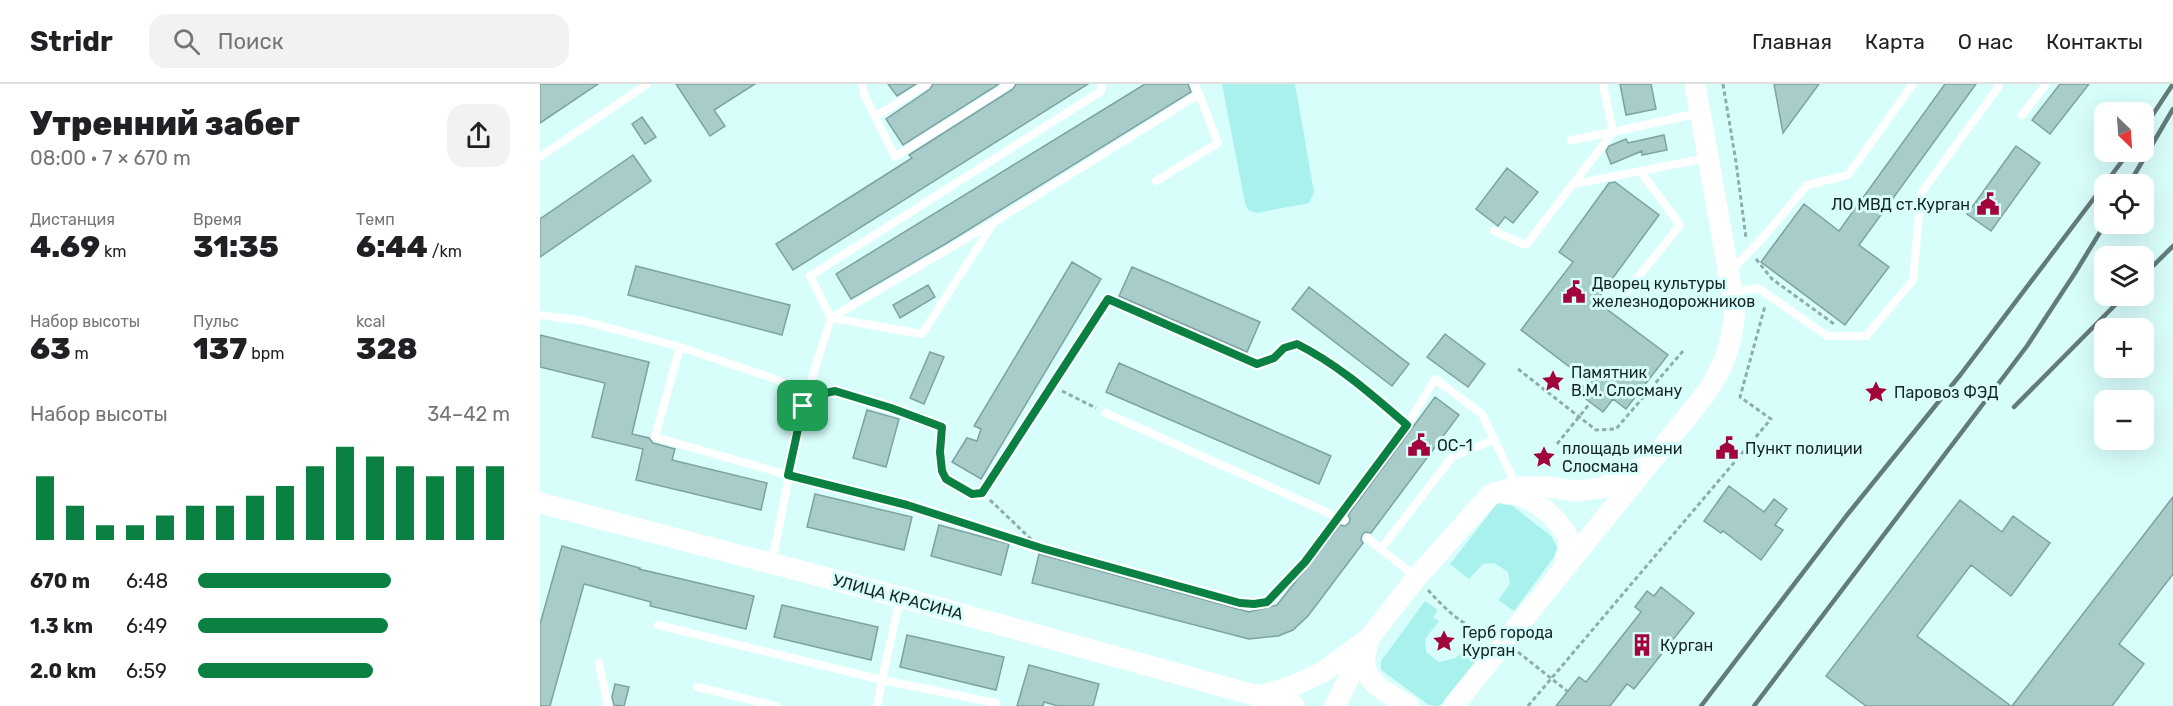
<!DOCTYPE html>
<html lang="ru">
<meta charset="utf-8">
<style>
:root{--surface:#fff;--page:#f2f2f2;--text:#202124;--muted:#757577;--line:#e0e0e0;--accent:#0b8043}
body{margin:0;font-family:Rubik,sans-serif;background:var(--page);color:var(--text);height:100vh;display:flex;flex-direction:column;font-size:22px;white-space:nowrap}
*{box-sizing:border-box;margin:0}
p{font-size:20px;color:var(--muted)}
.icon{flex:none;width:33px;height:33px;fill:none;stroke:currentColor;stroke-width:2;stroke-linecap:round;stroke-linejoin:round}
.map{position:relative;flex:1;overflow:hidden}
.panel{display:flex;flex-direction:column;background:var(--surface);width:540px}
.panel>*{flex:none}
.needle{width:39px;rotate:155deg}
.tools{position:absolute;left:1554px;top:18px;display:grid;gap:12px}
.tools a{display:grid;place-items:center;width:60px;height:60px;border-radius:12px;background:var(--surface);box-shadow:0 6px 24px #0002;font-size:30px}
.pin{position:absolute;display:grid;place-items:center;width:51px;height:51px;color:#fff;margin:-26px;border-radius:12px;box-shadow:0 3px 9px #0006}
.round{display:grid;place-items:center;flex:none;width:63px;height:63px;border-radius:18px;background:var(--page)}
.headline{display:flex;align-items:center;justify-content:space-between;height:102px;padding:0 30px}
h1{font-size:33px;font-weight:800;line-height:45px}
.stats{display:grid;grid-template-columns:repeat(3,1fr);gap:9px;height:102px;padding:6px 30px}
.stats div{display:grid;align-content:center}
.stats b{font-size:30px;font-weight:800}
.stats small{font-size:16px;font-weight:400}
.stats p{font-size:16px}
.chart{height:168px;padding:12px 30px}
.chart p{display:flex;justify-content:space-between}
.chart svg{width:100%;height:108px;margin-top:6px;stroke:var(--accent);stroke-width:6}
ul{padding:0 30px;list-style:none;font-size:20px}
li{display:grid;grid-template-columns:96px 72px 1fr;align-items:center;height:45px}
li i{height:15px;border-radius:8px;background:var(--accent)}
header{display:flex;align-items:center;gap:36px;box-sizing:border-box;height:84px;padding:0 30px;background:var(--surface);border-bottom:2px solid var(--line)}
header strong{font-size:28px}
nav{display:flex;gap:33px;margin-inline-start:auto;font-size:21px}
.search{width:420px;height:54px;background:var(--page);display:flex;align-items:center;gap:15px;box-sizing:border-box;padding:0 21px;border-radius:18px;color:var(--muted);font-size:22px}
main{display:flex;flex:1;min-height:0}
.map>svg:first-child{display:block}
.green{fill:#a8f1ed}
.building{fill:#a7ccca;stroke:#7ea2a0;stroke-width:1.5}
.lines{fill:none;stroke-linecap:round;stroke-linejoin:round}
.path{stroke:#90adab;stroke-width:3;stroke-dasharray:4.5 3;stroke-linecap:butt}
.service{stroke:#fff;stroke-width:8}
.secondary{stroke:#fff;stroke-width:21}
.rail{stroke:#637b7a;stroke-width:4.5}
.route-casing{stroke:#fff;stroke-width:12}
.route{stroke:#0b8043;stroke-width:8}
.labels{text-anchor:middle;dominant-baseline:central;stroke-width:6;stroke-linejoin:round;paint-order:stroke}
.poi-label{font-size:16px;fill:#162524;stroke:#d8fefc;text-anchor:start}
.street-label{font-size:16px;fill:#162524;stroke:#d8fefc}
</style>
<header>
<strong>Stridr</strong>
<div class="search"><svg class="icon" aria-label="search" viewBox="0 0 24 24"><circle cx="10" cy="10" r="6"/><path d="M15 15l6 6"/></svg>Поиск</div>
<nav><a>Главная</a><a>Карта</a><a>О нас</a><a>Контакты</a></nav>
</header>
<main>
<section class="panel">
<div class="headline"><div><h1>Утренний забег</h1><p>08:00 · 7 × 670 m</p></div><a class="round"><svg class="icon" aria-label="share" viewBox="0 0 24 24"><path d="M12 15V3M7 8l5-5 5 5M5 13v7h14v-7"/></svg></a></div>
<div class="stats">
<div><p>Дистанция</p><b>4.69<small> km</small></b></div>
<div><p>Время</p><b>31:35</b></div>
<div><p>Темп</p><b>6:44<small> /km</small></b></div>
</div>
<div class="stats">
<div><p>Набор высоты</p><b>63<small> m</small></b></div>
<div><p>Пульс</p><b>137<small> bpm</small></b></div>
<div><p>kcal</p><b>328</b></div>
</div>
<div class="chart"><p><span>Набор высоты</span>34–42 m</p>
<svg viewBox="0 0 160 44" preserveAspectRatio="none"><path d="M5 44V18M15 44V30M25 44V38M35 44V38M45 44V34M55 44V30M65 44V30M75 44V26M85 44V22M95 44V14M105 44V6M115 44V10M125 44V14M135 44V18M145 44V14M155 44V14"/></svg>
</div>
<ul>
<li><b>670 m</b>6:48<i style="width:62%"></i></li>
<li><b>1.3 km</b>6:49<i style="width:61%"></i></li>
<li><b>2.0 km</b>6:59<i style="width:56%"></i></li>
</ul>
</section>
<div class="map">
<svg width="1633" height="622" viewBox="0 0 1633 622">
<rect width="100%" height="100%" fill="#d8fefc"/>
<path class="green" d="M682 0H755L774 108 769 119 717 129 708 126 705 119Z
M963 418 970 420 1011 452 1017 463 1014 473 974 527 958 516 970 500 968 488 954 479 943 480 929 495 910 480 956 421Z
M885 517 898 526 893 533 899 537 885 555 886 568 899 578 916 574 928 559 942 570 904 619 897 622 889 621 841 586V577Z"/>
<path class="building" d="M0 0H58L0 39Z
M136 0H215L174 26 185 42 170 52Z
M348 0H376L357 12Z
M393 0H459L363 61 346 35 390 5Z
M476 0H548L253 186 236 160 372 74 369 71 473 5Z
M605 0H648L651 8 407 159 311 215 296 190Z
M1080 0H1111L1116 25 1086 31Z
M1234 0H1279L1243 49Z
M1405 0H1436L1319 161 1349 183 1305 241 1221 178 1264 120 1299 147Z
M1520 0H1549L1510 50 1492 36Z
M102 33 116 53 105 60 92 40Z
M1124 51 1127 66 1102 71V67L1071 80 1066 67 1069 62 1086 55 1088 59Z
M1476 62 1500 79 1451 147 1427 130Z
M93 71 111 97 0 173V135Z
M967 84 998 108 973 139 965 133 958 142 936 125Z
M1075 98 1119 131 1056 217 1128 271 1086 325 1073 315 1063 328 1038 309 1048 297 981 246 1033 178 1019 168 1069 99Z
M532 178 561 195 441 395 412 378 427 354 437 357 441 345 434 342Z
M96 182 250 221 242 251 88 211Z
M592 183 720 238 707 268 579 212Z
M388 201 395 213 360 234 353 221Z
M769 203 869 280 852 302 752 225Z
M905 250 945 280 928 303 887 273Z
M0 251 109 278 92 350 109 354 113 359 135 365 132 376 227 399 221 426 96 396 103 365 52 353 65 299 0 283Z
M390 268 404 273 384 320 370 314Z
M579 279 791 372 779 400 566 308Z
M895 313 919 331 831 449 825 448 822 451 821 456 823 459 768 532 753 546 738 552 709 555 492 499 499 470 709 528 737 521 800 441 805 442 809 439 810 435 808 431Z
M327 326 359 335 346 383 313 374Z
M1189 402 1224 428 1234 415 1247 425 1235 441 1243 446 1221 476 1183 447 1181 449 1164 437Z
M275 410 372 433 364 466 267 443Z
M1633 413V490L1579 560 1604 580 1572 622H1472Z
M1420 416 1462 448 1473 432 1510 459 1471 512 1431 481 1377 552 1471 622H1326L1286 592Z
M399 441 469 460 461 491 391 472Z
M22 462 100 484 99 485 214 512 206 545 110 522 111 518 44 500 10 622H0V540Z
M1121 503 1154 529 1094 605 1087 600 1070 622H1016L1039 593 1046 598 1101 528 1095 523 1107 507 1114 512Z
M242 521 338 543 331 576 234 553Z
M367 551 464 573 456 606 360 583Z
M489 581 559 600 553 622H518L504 618 503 622H477Z
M75 600 89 603 84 622 74 621 72 613Z"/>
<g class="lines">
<path class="path" d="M1183 0 1196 78 1206 154
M1216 175 1232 195 1294 240
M978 285 1056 346 1076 345 1143 267
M522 307 556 324
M1017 360 1051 318
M450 416 493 457
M377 425 491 461
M888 506C905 525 924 543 949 552
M978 568 1027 607
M988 622 1231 335 1200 313 1225 222"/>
<path class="service" d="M322 0 324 10 355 73 470 0
M1063 0 1073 48 1159 29
M1482 31 1506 0
M335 33 387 0
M1031 56 1073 48
M0 73 107 0
M616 97 678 59 659 10
M1034 100 1167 74
M454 138 382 250 291 234 454 138 659 10 654 0
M954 147 986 161 1073 48
M1192 186 1227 149 1267 101 1308 91 1373 0
M1193 208 1218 204 1287 252H1326L1373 196 1381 109 1459 2 1458 0
M1085 209 1140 141 1100 87
M0 231 44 237 140 263 115 353 248 391 367 421
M140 263 238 296 254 308 263 322
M263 322 291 234 270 192 561 7 562 0
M566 329 804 436
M827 454 876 493
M501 464 700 519 714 520 727 518 765 478 867 341 895 295 942 330 976 401
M841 465 912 373 955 355
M232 478 263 322 281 310 295 307 350 324 402 343 400 367 402 387 406 395 432 410 442 409 568 215 717 280 734 274 744 264 757 260C799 281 832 311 867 341
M118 541 342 596 360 514
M59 579 68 622
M157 603 236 622
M337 622 342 596 456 619"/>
<path class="secondary" d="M966 410C993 410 1018 434 1030 457L1024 482
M0 419 360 513 754 622
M827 562C826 568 824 575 825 581 828 602 853 612 869 622
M718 612 751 603 783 588 825 557
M795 622 828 555 877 493 951 410 976 403H1008L1037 407 1061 404 1085 394 1097 385
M913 622 1163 313C1184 284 1192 262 1195 225L1155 0"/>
<path class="rail" d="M1604 44 1633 0
M1589 100 1633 25
M1604 191 1633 162
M1474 323 1584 212
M1161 622 1307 431 1421 290 1589 68
M1214 622 1487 262 1535 189 1565 140"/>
</g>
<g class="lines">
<g class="route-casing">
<path id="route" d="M568 215 717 280 734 274 744 264 757 260C799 281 832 311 867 341L765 478 727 518 714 520 700 519 501 464 367 421 248 391 263 322 281 310 295 307 351 324 402 343 400 368 402 387 406 395 432 410 442 409Z"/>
</g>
<use href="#route" class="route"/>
</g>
<defs>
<g id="civic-bare" transform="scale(1.8)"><path d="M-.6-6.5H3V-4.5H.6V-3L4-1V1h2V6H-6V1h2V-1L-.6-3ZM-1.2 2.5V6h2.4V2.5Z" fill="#a2043c" stroke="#d8fefc" stroke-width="2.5" paint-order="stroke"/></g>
<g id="sight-bare" transform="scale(1.8)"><path d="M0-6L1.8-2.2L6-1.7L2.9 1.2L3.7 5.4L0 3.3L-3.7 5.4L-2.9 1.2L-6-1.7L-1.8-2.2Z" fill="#a2043c" stroke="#d8fefc" stroke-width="2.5" paint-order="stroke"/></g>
<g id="building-bare" transform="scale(1.8)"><path d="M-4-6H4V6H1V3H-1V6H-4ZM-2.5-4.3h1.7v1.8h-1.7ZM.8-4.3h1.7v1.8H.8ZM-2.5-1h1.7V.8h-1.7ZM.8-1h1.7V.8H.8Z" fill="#a2043c" stroke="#d8fefc" stroke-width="2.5" paint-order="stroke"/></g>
</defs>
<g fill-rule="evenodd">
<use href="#civic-bare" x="1448" y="120"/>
<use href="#civic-bare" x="1034" y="208"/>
<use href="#sight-bare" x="1013" y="297"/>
<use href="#sight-bare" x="1336" y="308"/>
<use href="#civic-bare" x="879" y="361"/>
<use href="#civic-bare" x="1187" y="364"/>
<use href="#sight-bare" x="1004" y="373"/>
<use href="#sight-bare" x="904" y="557"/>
<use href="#building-bare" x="1102" y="561"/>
</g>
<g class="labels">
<g class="poi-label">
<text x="1430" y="120" text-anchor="end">ЛО МВД ст.Курган</text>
<text x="1052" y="199">Дворец культуры<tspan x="1052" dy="18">железнодорожников</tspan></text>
<text x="1031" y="288">Памятник<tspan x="1031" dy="18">В.М. Слосману</tspan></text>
<text x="1354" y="308">Паровоз ФЭД</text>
<text x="897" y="361">ОС-1</text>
<text x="1022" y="364">площадь имени<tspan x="1022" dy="18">Слосмана</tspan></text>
<text x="1205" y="364">Пункт полиции</text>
<text x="922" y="548">Герб города<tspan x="922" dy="18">Курган</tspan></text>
<text x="1120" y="561">Курган</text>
</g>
<g class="street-label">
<text transform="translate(358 513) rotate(15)">УЛИЦА КРАСИНА</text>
</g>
</g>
</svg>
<div class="tools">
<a><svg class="needle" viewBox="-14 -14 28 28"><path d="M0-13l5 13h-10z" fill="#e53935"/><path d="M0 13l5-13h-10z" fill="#757577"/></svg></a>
<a><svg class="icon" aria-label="locate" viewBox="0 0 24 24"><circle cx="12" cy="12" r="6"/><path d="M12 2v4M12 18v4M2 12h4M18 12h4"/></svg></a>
<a><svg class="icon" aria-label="layers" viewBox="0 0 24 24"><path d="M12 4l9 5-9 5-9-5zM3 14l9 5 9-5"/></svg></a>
<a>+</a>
<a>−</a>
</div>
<div class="pin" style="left:263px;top:322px;background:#1e9e55"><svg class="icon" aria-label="arrive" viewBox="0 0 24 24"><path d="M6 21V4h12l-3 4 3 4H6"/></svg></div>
</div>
</main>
